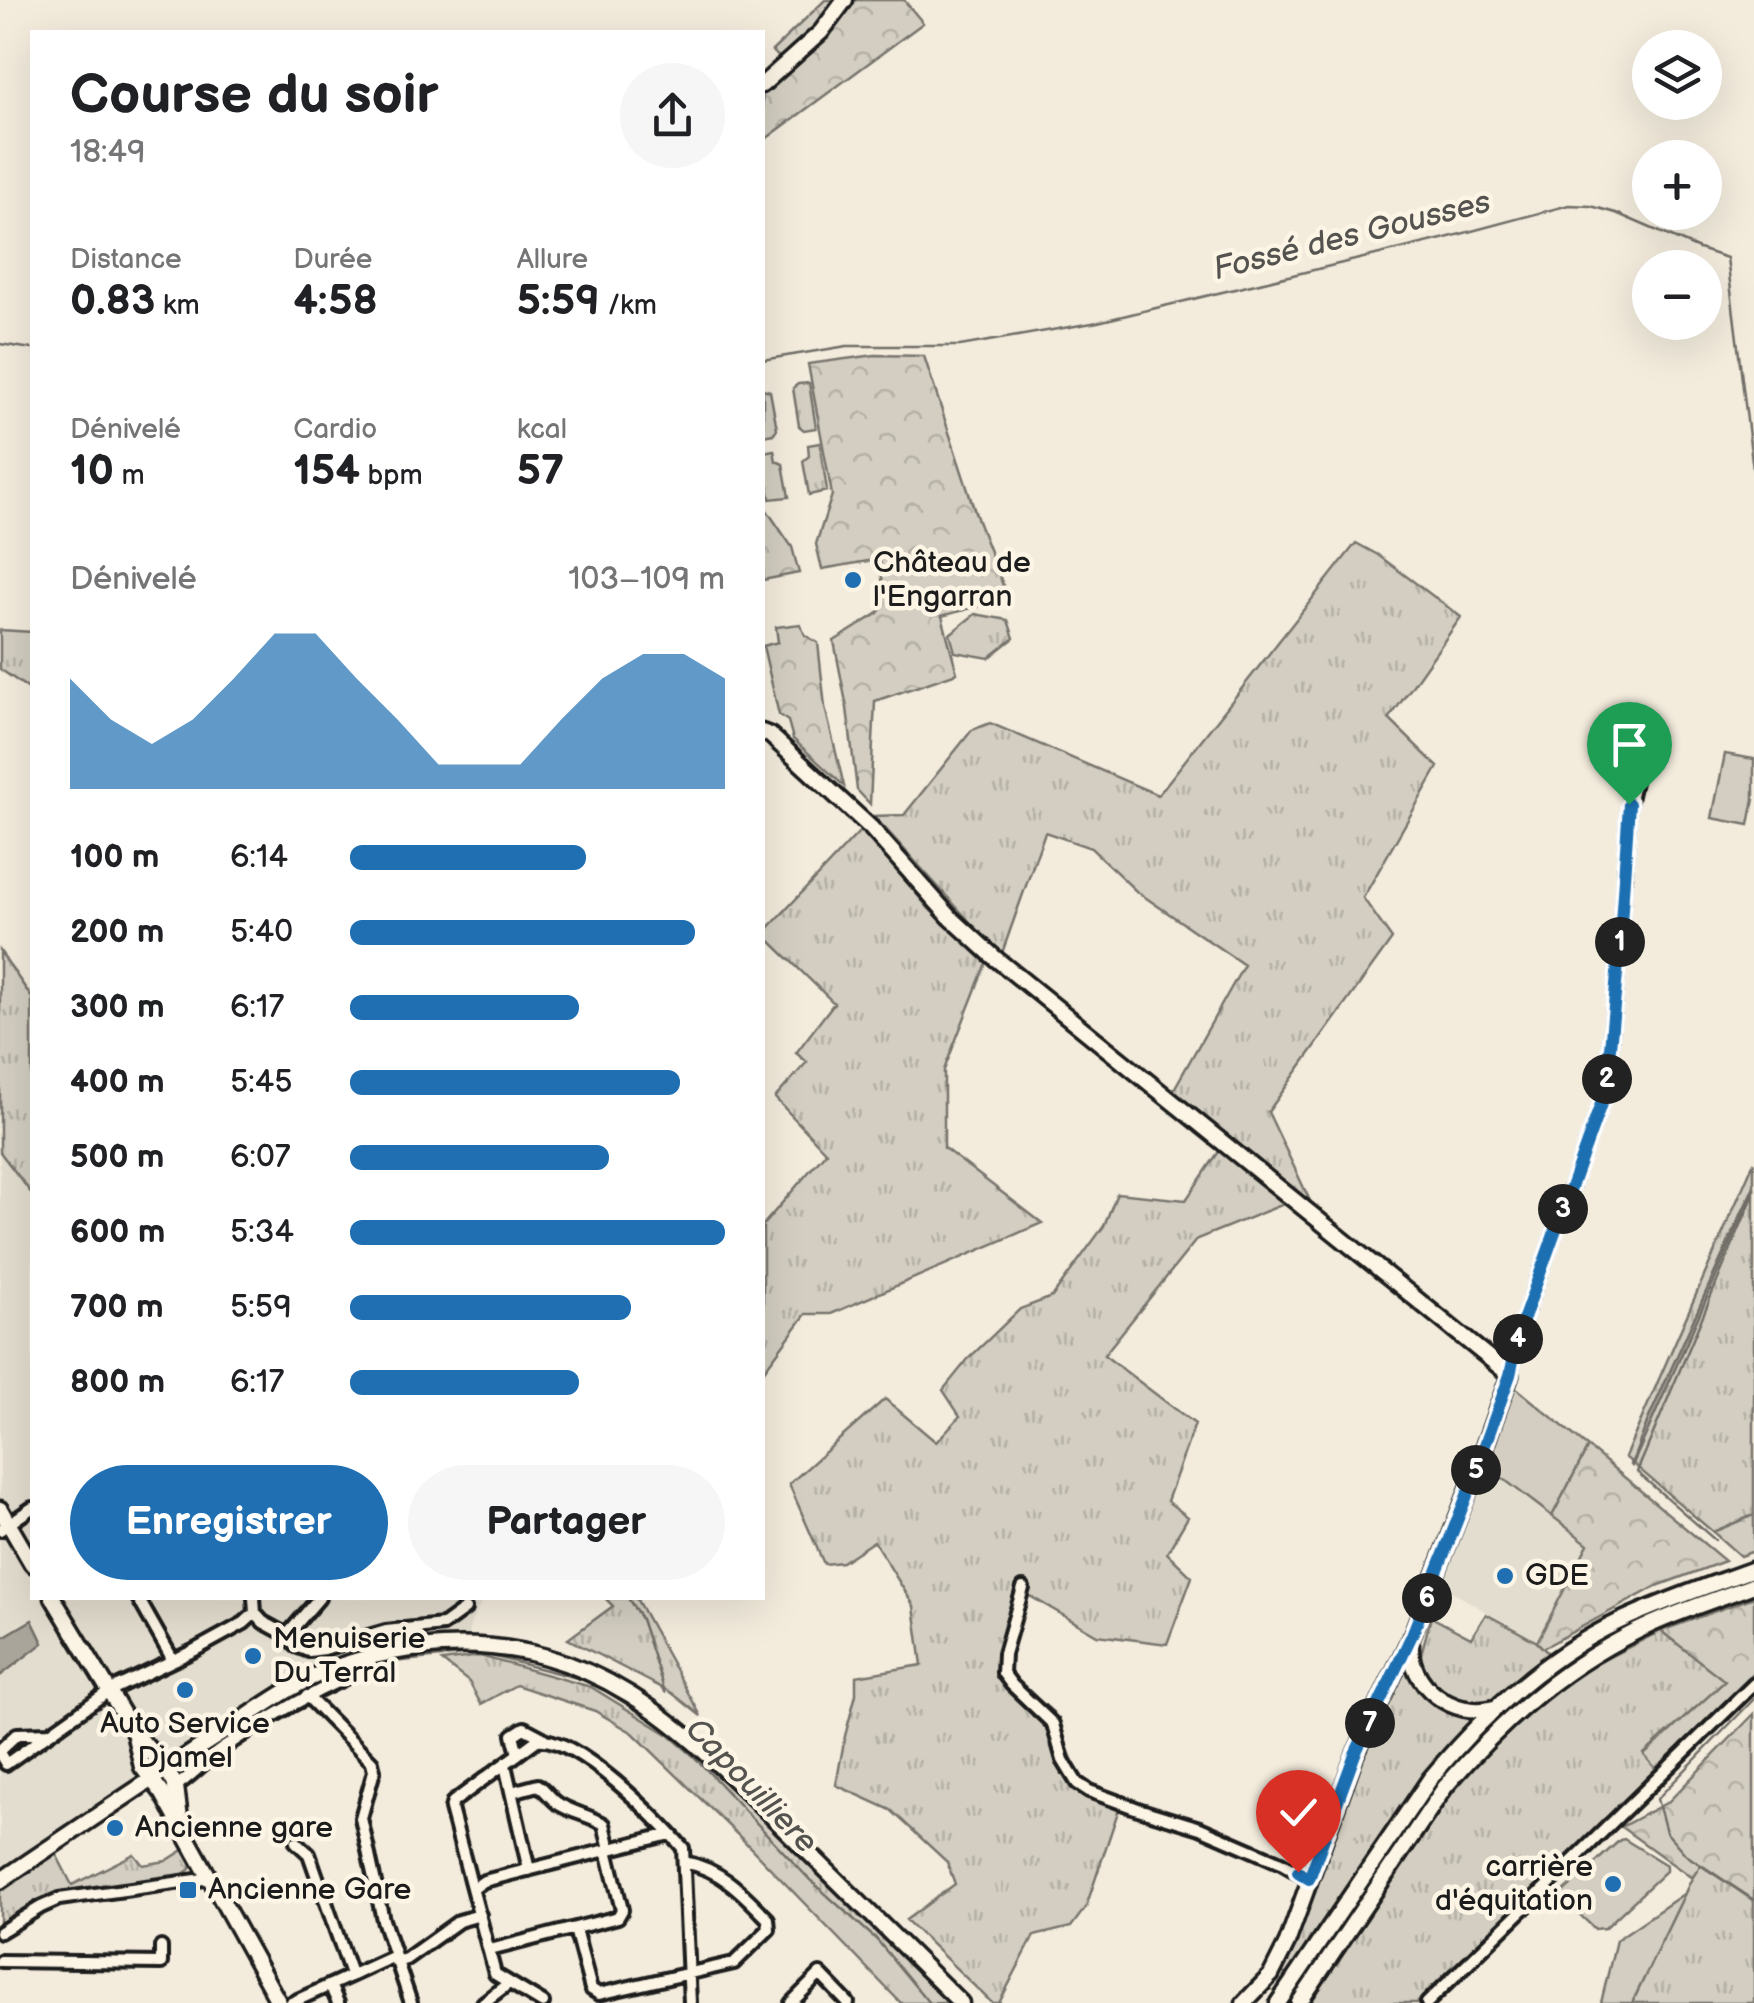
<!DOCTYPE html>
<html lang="fr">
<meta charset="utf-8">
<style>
:root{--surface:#fff;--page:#f6f6f6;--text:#202124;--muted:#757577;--accent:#1f6fb2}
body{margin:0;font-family:"Balsamiq Sans",sans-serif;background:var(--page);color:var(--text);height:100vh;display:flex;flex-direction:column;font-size:38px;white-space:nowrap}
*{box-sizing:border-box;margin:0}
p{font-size:32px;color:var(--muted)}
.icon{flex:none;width:55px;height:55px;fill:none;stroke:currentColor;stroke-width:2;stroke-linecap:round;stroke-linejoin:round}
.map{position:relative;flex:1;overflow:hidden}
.details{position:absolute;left:30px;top:30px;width:735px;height:1570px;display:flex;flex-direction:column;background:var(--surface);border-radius:0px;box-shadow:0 10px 40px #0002}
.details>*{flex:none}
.fabs{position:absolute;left:1632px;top:30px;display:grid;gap:20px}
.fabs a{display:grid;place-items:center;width:90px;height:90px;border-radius:50%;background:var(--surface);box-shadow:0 10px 40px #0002;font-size:50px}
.pin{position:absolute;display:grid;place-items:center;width:85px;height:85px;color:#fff;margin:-102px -42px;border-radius:50% 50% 50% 0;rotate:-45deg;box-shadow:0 0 10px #0007}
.pin .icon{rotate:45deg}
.km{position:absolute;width:50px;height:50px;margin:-25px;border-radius:50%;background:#222;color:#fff;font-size:28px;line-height:50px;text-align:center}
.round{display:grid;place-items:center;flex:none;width:105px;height:105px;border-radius:52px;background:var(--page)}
.headline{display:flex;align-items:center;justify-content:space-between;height:170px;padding:0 40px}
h1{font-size:55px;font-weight:600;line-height:75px}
.metrics{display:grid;grid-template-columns:repeat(3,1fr);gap:15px;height:170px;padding:10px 40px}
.metrics div{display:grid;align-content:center}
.metrics b{font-size:42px;font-weight:600}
.metrics small{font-size:28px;font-weight:400}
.metrics p{font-size:28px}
.chart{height:280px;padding:20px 40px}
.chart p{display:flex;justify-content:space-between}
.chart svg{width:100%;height:180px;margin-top:10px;fill:var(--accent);opacity:.7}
.button{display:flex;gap:20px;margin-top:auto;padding:20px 40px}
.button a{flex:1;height:115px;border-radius:60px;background:var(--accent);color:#fff;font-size:40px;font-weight:600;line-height:115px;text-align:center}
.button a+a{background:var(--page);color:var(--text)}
ul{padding:0 40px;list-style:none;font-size:32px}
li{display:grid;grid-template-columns:160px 120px 1fr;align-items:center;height:75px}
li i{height:25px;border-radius:12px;background:var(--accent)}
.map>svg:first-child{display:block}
.built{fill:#e3ddcf}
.grass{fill:url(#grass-tufts);stroke:#78756e;stroke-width:2.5}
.forest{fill:url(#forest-crowns);stroke:#78756e;stroke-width:2.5}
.garden{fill:#d3cec1;stroke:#78756e;stroke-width:2.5}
.water{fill:#aaa59b;stroke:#716e68;stroke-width:2.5}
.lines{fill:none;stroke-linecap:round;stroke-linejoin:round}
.stream{stroke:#716e68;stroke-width:2.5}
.street-casing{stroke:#1c1c1c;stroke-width:18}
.secondary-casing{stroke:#1c1c1c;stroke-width:21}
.street{stroke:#fcf5e5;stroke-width:10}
.secondary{stroke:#fcf5e5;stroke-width:14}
.route-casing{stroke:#fff;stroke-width:20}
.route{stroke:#1f6fb2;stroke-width:12}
.poi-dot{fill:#1f6fb2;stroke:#fcf5e5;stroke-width:4}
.labels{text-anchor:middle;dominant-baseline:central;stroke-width:9;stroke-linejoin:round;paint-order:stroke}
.poi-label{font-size:30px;fill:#1c1c1c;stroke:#fcf5e5;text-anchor:start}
.water-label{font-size:32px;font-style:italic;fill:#55534f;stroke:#fcf5e5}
</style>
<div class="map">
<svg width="1754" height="2003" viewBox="0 0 1754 2003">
<defs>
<pattern id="grass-tufts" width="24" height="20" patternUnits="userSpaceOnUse" patternTransform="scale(2.5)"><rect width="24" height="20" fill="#d3cec1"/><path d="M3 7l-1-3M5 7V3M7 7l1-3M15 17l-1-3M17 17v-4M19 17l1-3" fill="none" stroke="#b5b0a5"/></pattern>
<pattern id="forest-crowns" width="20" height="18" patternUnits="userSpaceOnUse" patternTransform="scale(2.5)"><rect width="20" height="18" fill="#d3cec1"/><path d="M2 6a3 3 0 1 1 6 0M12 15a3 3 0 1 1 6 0" fill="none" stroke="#b5b0a5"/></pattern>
</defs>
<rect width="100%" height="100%" fill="#f3ecdd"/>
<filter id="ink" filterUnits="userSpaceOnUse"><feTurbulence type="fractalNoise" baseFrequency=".01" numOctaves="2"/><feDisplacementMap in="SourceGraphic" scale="20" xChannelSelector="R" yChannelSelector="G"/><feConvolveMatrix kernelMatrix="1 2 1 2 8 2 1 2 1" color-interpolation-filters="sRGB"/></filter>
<g filter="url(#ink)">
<path class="built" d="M0 1152 32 1194V1553L0 1502Z
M1488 1467 1589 1544 1537 1642 1439 1584Z
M0 1518 32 1573V1598H476L481 1604 471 1622 467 1638 389 1645 319 1669 8 1871 0 1862Z"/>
<path class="grass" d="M809 383 816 428 804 430 799 426 793 388 798 384Z
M763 389 770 391 777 429 773 434 763 436Z
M820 443 827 491 809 495 803 461 809 456 808 445Z
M774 450 776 461 783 464 789 497 770 499 763 452Z
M1356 543 1378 555 1461 617 1389 719 1438 767 1363 898 1392 939 1268 1112 1312 1205 1173 1091 1244 965 1136 891 1091 848 1045 832 1001 956 874 816 904 815 972 730 990 723 1158 795Z
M975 614 1008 620 1014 638 989 658 955 652 950 634Z
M0 630 32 632V691L0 669Z
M862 829 929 909 986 963 944 1070V1148L1042 1223 831 1314H806L763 1372V1225L826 1152 775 1098 807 1062 796 1053 834 1003 763 934Z
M0 951 32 998V1194L0 1152Z
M1222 1147 1284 1204 1197 1239 1104 1355 1195 1424 1167 1501 1188 1517 1167 1553 1192 1577 1167 1644 1097 1635 1028 1595 1007 1669 1020 1684 1054 1713 1072 1759 1083 1780 1123 1797 1086 1907 1071 1927 1034 1936 999 2003H992L906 1920 955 1884 947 1862 891 1810 836 1785 845 1736 856 1694V1676L922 1665 914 1606 874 1541 842 1562 824 1564 789 1484 885 1399 936 1442 960 1416 943 1390 968 1359 1020 1309 1052 1297 1104 1226 1117 1193 1186 1200Z
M1754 1162V1515L1713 1532 1625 1457Z
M605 1598H638L637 1600 701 1716 672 1693 568 1639 613 1606Z
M1486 1614 1537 1642 1552 1657 1489 1703H1457L1424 1672 1420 1658 1431 1617 1471 1638Z
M1661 1631 1726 1681 1644 1754 1656 1769 1417 2003H1310L1460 1781 1509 1731 1576 1674Z
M480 1656 591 1687 669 1735 725 1783 948 2003H901L743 1840 633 1733 595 1711 516 1685 481 1704 469 1682 442 1661Z
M1406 1670C1433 1698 1430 1713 1473 1719 1403 1798 1348 1890 1290 1978L1282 1972 1315 1876 1378 1718Z
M185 1849 192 1861 190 1869 182 1875 75 1891 39 1903 0 1926V1891L56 1854 72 1885 134 1854 143 1865 166 1861Z
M1700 1865 1754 1900V2003H1632L1692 1878Z"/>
<path class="forest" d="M825 0H904L923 23 763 141 762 79 781 59 772 51Z
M875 355 924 356 978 521 1008 598 942 616 957 673 875 701 870 804 857 790 847 708 834 641 877 614 885 604 880 559 822 569 816 544 832 495 808 364Z
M763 498 764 506 792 547 799 573 763 580Z
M800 624 805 635 818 643 825 707 844 786 793 739 788 721 779 715 763 646 778 642 776 627Z
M1588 1447 1725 1561 1657 1586 1543 1648 1537 1642 1588 1544 1552 1516Z
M1754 1515V1551L1740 1556 1713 1532Z
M1754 1597V1673L1656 1769 1644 1755 1725 1681 1661 1631Z
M1754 1714V1900L1701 1865 1692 1878 1621 1827 1668 1802Z"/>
<path class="garden" d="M1725 754 1754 759V799L1749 825 1712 818Z
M1514 1386 1588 1447 1552 1516 1488 1467Z
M1624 1839 1666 1865V1871L1605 1928 1595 1929 1564 1900 1563 1892 1620 1840Z
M1685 1893 1632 2003H1601L1616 1940Z"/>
<path class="water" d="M1754 1186V1191L1632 1466 1631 1465 1648 1420Z
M32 1620 43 1643 0 1676V1639Z"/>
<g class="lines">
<path class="stream" d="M0 344 32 349
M762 360 847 346H960L1098 322 1442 239 1569 205 1591 206 1616 213 1699 249 1727 258 1754 477
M1715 1540 1637 1472 1754 1194
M628 1598 641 1619 665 1692
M484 1654 592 1682 673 1734 809 1879 877 1940 929 2003
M383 1663 471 1654
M1754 1699 1657 1799 1666 1832 1686 1855 1754 1901"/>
<g class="street-casing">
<path id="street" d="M1510 1375 1520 1329 1606 1090 1619 953 1629 805 1643 739
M0 1530 32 1508
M1023 1588 1004 1654 1003 1673 1012 1685 1053 1724 1063 1760 1077 1783 1089 1791 1138 1809 1200 1828 1281 1863 1309 1879
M138 1598 173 1660
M254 1598 255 1613
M255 1613 263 1622 287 1635 296 1646 309 1651 324 1649 386 1631 443 1625 465 1609
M287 1635 319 1598
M307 1696 372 1762 374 1771 361 1818 383 1920 411 2003
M0 1750 17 1734 50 1733
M0 1754 6 1764 109 1691 193 1651 244 1623 255 1613
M518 1754 513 1735 524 1728 543 1738
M505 1765 529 1870
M173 1788C191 1777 204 1761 222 1749 261 1722 302 1698 345 1678
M512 1792 538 1785C547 1791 549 1797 557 1803 572 1813 589 1815 604 1824L610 1849
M296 1842 309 1854 351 1974
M474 1888 484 1881 670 1834
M575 1929 591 1989 599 1994 734 1963 769 1929 768 1919C743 1893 721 1869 684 1862
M0 1932 41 1907 59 1899 211 1878
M490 1950 618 1917 622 1910 607 1850
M0 1961 161 1963V1947
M396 1962 406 1959 459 1921 480 1915
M330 1985 338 2003
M291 2003 394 1956
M483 2003 509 1983
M543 2003 495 1974 451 1809 453 1802 537 1740C575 1734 659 1820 683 1848L690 2003
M791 2003 820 1974 848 2003
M1427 2003 1754 1684"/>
</g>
<g class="secondary-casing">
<path id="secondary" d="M762 85 821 32 845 0
M762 732 770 735 871 828 950 917 995 958 1510 1375 1466 1497 1412 1635 1355 1755 1287 1943 1271 1975 1244 2003
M0 1509 32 1564
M53 1598 134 1732 166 1769 176 1786 180 1819
M1411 1643C1408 1686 1454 1719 1494 1708
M134 1732 142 1767 163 1794 279 2003
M0 1881C71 1833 142 1785 214 1738 248 1717 281 1691 317 1675 357 1657 399 1649 442 1646 602 1638 689 1734 794 1838 849 1893 905 1948 961 2003
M1278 2003 1430 1779C1482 1716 1543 1658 1618 1622 1662 1601 1708 1586 1754 1569
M1299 2003 1445 1787C1504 1718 1568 1662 1652 1624 1685 1609 1720 1598 1754 1585"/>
</g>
<use href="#street" class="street"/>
<use href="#secondary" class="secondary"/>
</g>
</g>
<g class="lines" filter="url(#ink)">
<g class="route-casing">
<path id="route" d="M1298 1872 1309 1879 1355 1754 1412 1635 1466 1498 1510 1375 1520 1329 1606 1090 1619 953 1629 804"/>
</g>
<use href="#route" class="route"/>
</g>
<g class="poi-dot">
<circle cx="853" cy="580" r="10"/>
<circle cx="1505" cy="1576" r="10"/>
<circle cx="253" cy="1656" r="10"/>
<circle cx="185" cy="1690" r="10"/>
<circle cx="115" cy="1828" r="10"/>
<circle cx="1613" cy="1884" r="10"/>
<rect x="178" y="1880" width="20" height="20" rx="5"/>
</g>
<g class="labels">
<g class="poi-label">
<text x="873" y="563">Château de<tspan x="873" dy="34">l'Engarran</tspan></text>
<text x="1525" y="1576">GDE</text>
<text x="273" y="1639">Menuiserie<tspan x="273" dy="34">Du Terral</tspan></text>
<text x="185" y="1724" text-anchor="middle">Auto Service<tspan x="185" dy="34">Djamel</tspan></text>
<text x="135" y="1828">Ancienne gare</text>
<text x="1593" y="1867" text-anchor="end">carrière<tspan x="1593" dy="34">d'équitation</tspan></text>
<text x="208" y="1890">Ancienne Gare</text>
</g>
<g class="water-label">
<text transform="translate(1352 236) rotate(-14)">Fossé des Gousses</text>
<text transform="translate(751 1786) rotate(46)">Capouilliere</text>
</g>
</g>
</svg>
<div class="fabs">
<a><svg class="icon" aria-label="layers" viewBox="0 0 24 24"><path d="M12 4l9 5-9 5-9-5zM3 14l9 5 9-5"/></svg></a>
<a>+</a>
<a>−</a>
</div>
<div class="pin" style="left:1629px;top:804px;background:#1e9e55"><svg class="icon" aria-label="arrive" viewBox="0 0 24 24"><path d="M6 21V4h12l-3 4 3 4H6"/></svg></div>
<div class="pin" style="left:1298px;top:1872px;background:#d93025"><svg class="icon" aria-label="check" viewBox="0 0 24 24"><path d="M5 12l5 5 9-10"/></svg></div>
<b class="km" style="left:1620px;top:942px">1</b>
<b class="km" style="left:1607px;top:1079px">2</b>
<b class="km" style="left:1563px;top:1209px">3</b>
<b class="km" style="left:1518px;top:1339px">4</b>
<b class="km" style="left:1476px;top:1470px">5</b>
<b class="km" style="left:1427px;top:1598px">6</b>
<b class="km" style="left:1370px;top:1723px">7</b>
<section class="details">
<div class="headline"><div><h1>Course du soir</h1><p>18:49</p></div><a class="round"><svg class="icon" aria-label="share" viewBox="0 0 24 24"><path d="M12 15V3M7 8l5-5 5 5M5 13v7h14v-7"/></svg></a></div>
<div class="metrics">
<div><p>Distance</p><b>0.83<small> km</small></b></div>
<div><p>Durée</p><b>4:58</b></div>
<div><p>Allure</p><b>5:59<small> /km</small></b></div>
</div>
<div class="metrics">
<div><p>Dénivelé</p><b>10<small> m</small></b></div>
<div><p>Cardio</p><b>154<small> bpm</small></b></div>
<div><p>kcal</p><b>57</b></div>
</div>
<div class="chart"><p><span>Dénivelé</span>103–109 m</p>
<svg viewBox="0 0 160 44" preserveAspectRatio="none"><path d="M0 44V17L10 27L20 33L30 27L40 17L50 6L60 6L70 17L80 27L90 38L100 38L110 38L120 27L130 17L140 11L150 11L160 17V44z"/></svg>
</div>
<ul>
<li><b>100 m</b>6:14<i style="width:63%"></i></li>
<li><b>200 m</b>5:40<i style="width:92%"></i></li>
<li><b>300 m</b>6:17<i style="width:61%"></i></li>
<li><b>400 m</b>5:45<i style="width:88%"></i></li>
<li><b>500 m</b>6:07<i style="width:69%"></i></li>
<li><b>600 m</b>5:34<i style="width:100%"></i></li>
<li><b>700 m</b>5:59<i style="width:75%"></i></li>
<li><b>800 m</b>6:17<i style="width:61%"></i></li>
</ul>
<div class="button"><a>Enregistrer</a><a>Partager</a></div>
</section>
</div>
